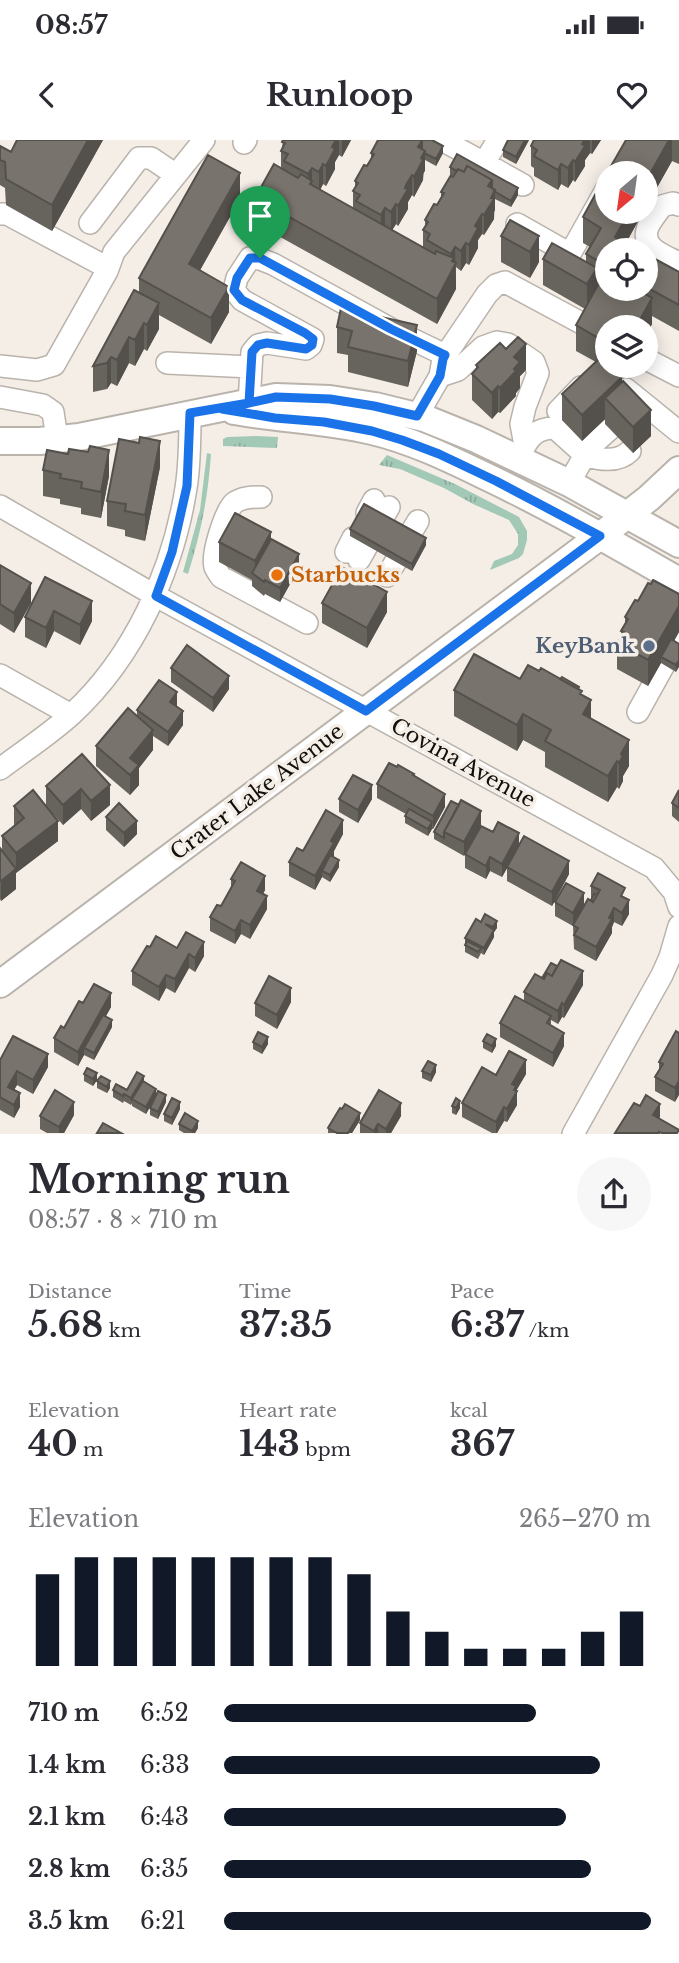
<!DOCTYPE html>
<meta charset="utf-8">
<style>
:root{--surface:#fff;--page:#f7f7f7;--text:#2b2b33;--muted:#7c7c81;--accent:#111827}
body{margin:0;font-family:"Libre Baskerville",serif;background:var(--page);color:var(--text);height:100vh;display:flex;flex-direction:column;font-size:26px;white-space:nowrap}
*{box-sizing:border-box;margin:0}
p{font-size:23px;color:var(--muted)}
.icon{flex:none;width:38px;height:38px;fill:none;stroke:currentColor;stroke-width:2;stroke-linecap:round;stroke-linejoin:round}
.map{position:relative;height:994px;overflow:hidden}
.panel{display:flex;flex-direction:column;background:var(--surface);flex:1}
.panel>*{flex:none}
.needle{width:46px;rotate:209deg}
.tools{position:absolute;left:595px;top:21px;display:grid;gap:14px}
.tools a{display:grid;place-items:center;width:63px;height:63px;border-radius:50%;background:var(--surface);box-shadow:0 4px 18px #0003;font-size:35px}
.pin{position:absolute;display:grid;place-items:center;width:60px;height:60px;color:#fff;margin:-72px -30px;border-radius:50% 50% 50% 0;rotate:-45deg;box-shadow:0 0 7px #0007}
.pin .icon{rotate:45deg}
.round{display:grid;place-items:center;flex:none;width:74px;height:74px;border-radius:37px;background:var(--page)}
.head{display:flex;align-items:center;justify-content:space-between;height:119px;padding:0 28px}
h1{font-size:38px;font-weight:800;line-height:52px}
.metrics{display:grid;grid-template-columns:repeat(3,1fr);gap:10px;height:119px;padding:7px 28px}
.metrics div{display:grid;align-content:center}
.metrics b{font-size:35px;font-weight:800}
.metrics small{font-size:19px;font-weight:400}
.metrics p{font-size:19px}
.chart{height:196px;padding:14px 28px}
.chart p{display:flex;justify-content:space-between}
.chart svg{width:100%;height:126px;margin-top:7px;stroke:var(--accent);stroke-width:6}
ul{padding:0 28px;list-style:none;font-size:23px}
li{display:grid;grid-template-columns:112px 84px 1fr;align-items:center;height:52px}
li i{height:18px;border-radius:9px;background:var(--accent)}
.status{display:flex;justify-content:space-between;align-items:center;height:49px;padding:0 35px;background:var(--surface);direction:ltr}
.status svg{height:19px;fill:currentColor}
header{display:flex;justify-content:space-between;align-items:center;height:91px;padding:0 28px;background:var(--surface);font-size:32px;font-weight:800}
.map>svg:first-child{display:block}
.grass{fill:url(#grass-tufts)}
.lines{fill:none;stroke-linecap:round;stroke-linejoin:round}
.minor-casing{stroke:#b9b3ac;stroke-width:24}
.major-casing{stroke:#b9b3ac;stroke-width:30}
.minor{stroke:#fff;stroke-width:21}
.major{stroke:#fff;stroke-width:26}
.wall{fill:#67635d}
.shaded-wall{fill:#54504c}
.building{fill:#78736c;stroke:#54504c;stroke-width:2}
.route-casing{stroke:#fff;stroke-width:14}
.route{stroke:#1a73e8;stroke-width:9}
.food-dot{fill:#e8710a;stroke:#f5eee7;stroke-width:2.5}
.service-dot{fill:#5c6f8a;stroke:#f5eee7;stroke-width:2.5}
.labels{text-anchor:middle;dominant-baseline:central;stroke-width:7;stroke-linejoin:round;paint-order:stroke}
.food-label{font-size:21px;font-weight:bold;fill:#c56008;stroke:#f5eee7;text-anchor:start}
.service-label{font-size:21px;font-weight:bold;fill:#4e5e75;stroke:#f5eee7;text-anchor:end}
.street-label{font-size:21px;fill:#110f0c;stroke:#f5eee7}
</style>
<div class="status"><b>08:57</b><svg viewBox="0 0 49 12"><path d="M0 12V9h3v3zM5 12V6h3v6zM10 12V3h3v9zM15 12V0h3v12zM26 1h20v11H26zM47 4h2v5h-2z"/></svg></div>
<header><svg class="icon" aria-label="back" viewBox="0 0 24 24"><path d="M15 5l-7 7 7 7"/></svg>Runloop<svg class="icon" aria-label="heart" viewBox="0 0 24 24"><path d="M12 20l-8-8c-3-5 5-10 8-4 3-6 11-1 8 4z"/></svg></header>
<div class="map">
<svg width="679" height="994" viewBox="0 0 679 994">
<defs>
<pattern id="grass-tufts" width="24" height="20" patternUnits="userSpaceOnUse" patternTransform="scale(1.75)"><rect width="24" height="20" fill="#a2c8b6"/><path d="M3 7l-1-3M5 7V3M7 7l1-3M15 17l-1-3M17 17v-4M19 17l1-3" fill="none" stroke="#8aab9b"/></pattern>
</defs>
<rect width="100%" height="100%" fill="#f5eee7"/>
<path class="grass" d="M257 296 278 297 277 308 223 306V299L227 297Z
M207 313 211 314C208 357 201 393 188 434L183 432 200 370Z
M387 315 455 344 519 377 527 391V400L523 414 519 418 490 430 494 421 512 414 518 405V394L509 380 473 364 444 348 400 329 379 325Z"/>
<g class="lines">
<g class="minor-casing">
<path id="minor" d="M442 0 484 23
M498 0 484 23 523 45
M244 3 246 0
M679 65 673 63 662 66C657 73 649 82 647 90 642 109 666 116 679 123
M0 74H7L108 128
M90 83 139 18H151L176 35
M517 84 570 114 607 48
M646 219 679 236
M167 223 251 227
M0 226 37 230 54 225 107 131 114 112 204 0
M440 236 458 230 483 207 497 202 508 204 534 222 538 233 525 267 521 284 525 305
M626 249 679 292
M0 257 43 265 53 272 57 299
M249 263 252 212 258 205 267 203 306 209 311 205 313 199 242 160 234 150 237 138 250 118 260 119 273 124 391 189 445 215
M558 271 581 247
M417 276 440 236 443 219 487 154 496 145 505 142 585 185
M521 313C529 297 536 288 555 288L585 315 569 343
M583 313 610 289
M585 315C600 320 618 323 630 311
M261 357C252 357 242 357 234 363 225 372 211 415 215 427 216 430 220 435 221 437L307 483
M0 366 156 456 654 728 674 752 679 767
M367 373 374 360
M381 381 389 367
M409 396 418 381
M346 412 353 398
M359 420 367 406
M387 436 396 421
M674 508 679 498
M0 535 71 575
M638 572 664 525
M0 629C24 611 50 594 72 574 134 517 173 431 186 348 190 324 190 298 190 273
M573 994 662 835 670 817 679 786"/>
</g>
<g class="major-casing">
<path id="major" d="M234 271C280 279 326 280 372 291 410 300 446 317 481 334 549 366 614 404 679 441
M0 301H40L79 297 276 257 330 259 375 266 424 278 476 299 569 343 679 404
M0 844 600 396 649 358 679 330"/>
</g>
<use href="#minor" class="minor"/>
<use href="#major" class="major"/>
</g>
<path class="wall" d="M17 0H103L52 91 6 65 5 48 0 45V6L11 12Z
M283 0H351L342 17 339 15 335 22V29L326 46 323 44 320 50 353 69V51L355 48V41L371 19V13H443L436 26 425 20 423 40 414 57 412 55 408 62V69L398 86 396 84 392 90 423 107V90L425 87V80L441 58V52L454 36 450 34V27L518 55 511 67 495 59 494 79 484 95 482 94 478 100V108L469 125 466 123 461 131 456 127V149L437 184 255 83V58L281 28V11L282 8Z
M508 0H529L516 24 503 17V10Z
M533 0H601L592 14 590 13 585 20V26L575 42 573 40 568 48 561 44 558 50 534 36V28L531 26V6Z
M626 0H679V24L672 21 646 67V33Z
M240 59 200 130 229 172 211 204 159 175V189L147 211 144 209 135 226 129 223 117 246 111 243 107 249 93 252V226L139 152V138Z
M607 72H643L626 103 607 110V149H646V114L679 132V191L652 176V184L646 195V187H607V226H629L622 237 621 236 622 242 651 296 633 313 605 284V279L582 301 562 280V254L596 222 576 211V185L585 169 543 145V119L586 122V114L590 107 583 103V77Z
M510 80 539 122 530 138 501 122V96Z
M341 168 417 211 408 247 348 232V215L337 213V187Z
M476 225 526 230 520 236V248L516 253V256L500 273 498 272 492 279 472 260V234L476 229Z
M160 327 145 401 125 396V390L107 386V361Z
M43 330 109 336 101 378 81 374V368L60 364V359L43 356Z
M350 389 426 405 412 431 350 396Z
M271 399 299 428 280 462 265 454 264 456 252 446V440L219 422V402Z
M0 425 31 463 14 493 0 484Z
M45 437 92 481 80 505 54 491 46 508 25 497V477Z
M679 454V492L674 501 679 504 676 532 661 523 648 546 617 529V503L621 496V491L625 485V477L638 461Z
M322 463 387 472 367 508 322 483Z
M171 528 229 549 213 572 171 542Z
M539 531 579 550 591 579 629 626 623 636V641L619 649 617 647 608 662 545 627V612L523 600 517 611 454 576V550L520 539Z
M177 566 183 585 168 606 153 596V610L139 628V645L130 655 96 626V606L137 576V570Z
M82 614 110 665 91 681 81 669 63 685 46 666V646Z
M414 636 445 667 433 689H432L428 696 405 683V676L406 674 377 658V644Z
M679 650V682L672 676V663Z
M339 659H372L358 683 339 672Z
M14 666 58 701 16 733V749L1 761 0 759V708L2 711V696L14 686Z
M106 677 137 694 124 707 106 690Z
M481 685 464 716 434 699V692Z
M343 694 334 711 333 717 339 727 330 742 322 737 315 750 289 736V722L303 711Z
M519 706 569 734 552 766 507 741V728L502 737 490 731 486 739 465 728V714Z
M231 739 265 750 263 754 267 769 250 799 241 794 235 804 210 791V777L221 766 231 747Z
M591 746 625 758 629 774 622 786 614 782 612 787V793L596 821 574 809 573 786 555 776V762L584 765 591 760Z
M481 782 497 788 494 792V797L484 815 481 813 478 819 465 812V798Z
M150 807H176L204 816 195 832 189 828 175 853 166 848 159 861 132 845V831Z
M542 838 583 845 564 878 562 877 558 884 551 880V885L564 906 553 927 500 897V883L524 861V852Z
M291 862 277 889 255 876V863Z
M83 863 111 867 106 876 112 887 94 920 84 915 78 926 54 912V898L64 888Z
M676 891 675 962 655 951V937L659 930V922Z
M483 901 496 906 492 913 483 908Z
M253 902 268 904 262 914 253 909Z
M0 920 48 927 33 954 17 945 14 950 20 967 14 978 0 970Z
M422 931 436 932 431 942 422 938Z
M84 934 97 940 93 946 84 941Z
M526 934 516 951 517 965 507 982 504 981 497 993H492L462 977V963L496 935Z
M97 941 110 948 107 953 97 948Z
M144 941 156 955 166 962 158 979 150 975V968L155 957 146 974 132 966V963L131 965 124 961 123 963 113 957V950H127Z
M452 966 460 968 456 975 452 973Z
M180 969 172 985 164 981V974Z
M74 975 64 993H47L40 989V976Z
M401 976 391 993H360V983Z
M360 980 352 993H328V988Z
M179 984 198 988 195 993H184L179 990Z"/>
<path class="shaded-wall" d="M88 0H103L52 91V65Z
M336 0H339V15L335 22V29L326 46V26L332 7Z
M342 0H351L342 17Z
M525 0H529L516 24V17Z
M585 0H590V13L585 20V26L575 42V22Z
M592 0H601L592 14Z
M669 0H672V21L646 67V41Z
M422 1 425 11V31L423 34V40L414 57V37L418 7Z
M443 6V13L436 26V19Z
M573 20V40L568 48V28Z
M323 24V44L319 52V32Z
M561 24V44L558 50V30Z
M312 28V66L308 54V34Z
M240 33V59L189 150V124Z
M412 35V55L408 62V69L398 86V66L405 48Z
M492 40 495 50V70L494 72V79L484 95V75L488 46Z
M518 48V55L511 67V61Z
M396 64V84L391 92V72Z
M385 68V88L381 95V75Z
M629 72H643L622 110 615 97Z
M482 74V94L478 100V108L469 125V105L475 86Z
M539 96V122L530 138V112Z
M466 103V123L461 131V111Z
M455 107 456 149 437 184V159L451 132V114Z
M597 128V154L587 170V144Z
M229 147V172L211 204V178Z
M652 158V184L646 195V187H636Z
M159 163V189L147 211V185Z
M144 183V209L135 226V200Z
M417 185V211L408 247V221Z
M129 197V223L117 246V220Z
M526 204V230L520 236V248L516 253V256L500 273V248L514 217Z
M111 217V243L107 249V223Z
M622 226H629L622 237Z
M622 237V263L605 258V279L582 301V275Z
M498 246V272L492 279V253Z
M651 270V296L633 313V287Z
M160 301V327L145 401V375Z
M109 310V336L101 378V352Z
M271 392V412L255 435V421Z
M426 398V405L412 431V424Z
M299 414V428L280 462V448Z
M31 443V463L14 493V473Z
M387 452V472L367 508V488Z
M92 461V481L80 505V485Z
M679 466V492L664 518 661 517V523L648 546V520Z
M54 471V491L46 508V488Z
M679 520V527L676 532V525Z
M229 536V549L213 572V558Z
M177 552V566L170 576V562Z
M591 560V586L583 574Z
M183 571V585L168 606V592Z
M523 574V600L517 611V585Z
M153 590V610L139 628V645L130 655V618Z
M629 600V626L623 636V641L619 649V623L621 614Z
M617 621V647L608 662V636Z
M110 645V665L91 681V661Z
M372 645V659L358 683V670Z
M81 649V669L63 685V665Z
M445 654V667L433 689V676Z
M481 671V685L464 716V702Z
M343 680V694L334 711V716L325 732 322 731V737L315 750V736L331 701Z
M58 681V701L16 733V749L1 761V741L16 729V713Z
M137 681V694L124 707V693Z
M432 682V689L428 696V689Z
M519 693V707L502 737V724Z
M490 717V731L486 739V726Z
M339 720V727L330 742V735Z
M569 721V734L552 766V752Z
M265 736V750L257 764V751Z
M584 753V767L573 786V773Z
M267 756V769L250 799V785Z
M629 760V774L622 786V773Z
M614 768V782L612 787V793L596 821V807Z
M241 780V794L235 804V791Z
M497 781V788L494 792V797L484 815V808L493 792V787Z
M204 802V816L195 832V818Z
M189 814V828L175 853V839Z
M583 831V845L564 878V865Z
M166 835V848L159 861V847Z
M291 848V862L277 889V875Z
M111 853V867L87 910 84 908V915L78 926V912Z
M562 863V877L558 884V871Z
M112 880V887L94 920V913Z
M564 893V906L553 927V913Z
M268 897V904L262 914V907Z
M496 899V906L492 913V906Z
M48 914V927L33 954V940Z
M526 920V934L516 951H517V965L507 982V969L512 944Z
M436 925V932L431 942V935Z
M17 931V945L8 960V947Z
M97 933V940L93 946V939Z
M144 936V943L132 959 131 965V958Z
M110 941V948L107 953V947Z
M679 941V955L675 962V948Z
M156 949V956L146 974V967Z
M20 953V967L14 978V965Z
M166 955V962L158 979V972Z
M460 961V968L456 975V968Z
M74 962V975L64 993H59V987Z
M180 962V969L172 985V978Z
M401 963V976L391 993H386V989Z
M660 964V977L653 989V975Z
M504 967V981L497 993H496V982Z
M360 973V980L352 993H348Z
M198 981V988L195 993H192V991Z
M378 984V993H374V991Z"/>
<path class="building" d="M17 0H88L52 65 6 39 5 22 0 20V6L11 12Z
M283 0H336L332 7 335 9 326 26 323 24 319 32 312 28 308 34 284 21 288 14 281 11 285 3 282 2Z
M378 0H420L422 1 418 7 425 11 421 18 423 20 414 37 412 35 406 45 405 48 408 49 398 66 396 64 391 72 385 68 381 75 356 61 360 55 353 51 358 43 355 41 364 25 367 26 374 14 371 13Z
M420 0H432L443 6 436 19 424 13 425 11 422 9V1Z
M508 0H525L516 17 503 10Z
M534 0H585L582 4 585 6 575 22 573 20 568 28 561 24 558 30 534 16 537 10 531 6Z
M626 0H669L646 41V33H607Z
M457 14 518 48 511 61 494 51 495 50 492 48V40L467 26 464 32 458 29 457 31 450 27Z
M208 15 240 33 189 124 229 147 211 178 139 138Z
M274 24 298 38 301 34 312 41 310 44 435 114 436 111 454 118 452 121 456 123 437 159 255 58Z
M467 26 492 40 488 46 495 50 491 58 494 59 484 75 482 74 475 86 478 88 469 105 466 103 461 111 455 107 451 114 427 100 430 94 423 90 428 82 425 80 434 64 437 65 444 53 441 52 451 35 453 37 458 29 464 32Z
M607 33V72H629L615 97 640 110H607V126L586 114 601 88 583 77Z
M510 80 539 96 530 112 501 96Z
M552 103 597 128 587 144 543 119Z
M646 114 679 132V165L646 147Z
M605 132 607 133V149H636L652 158 636 187H607V203L576 185Z
M134 150 159 163 147 185 144 183 135 200 129 197 117 220 111 217 107 223 93 226Z
M341 168 417 185 408 221 348 207 352 191 337 187Z
M518 197 526 204 514 217 520 222 514 229 516 231 500 248 498 246 492 253 472 234 478 227 476 225 500 203 506 209Z
M602 216 607 222V226H611L622 237 582 275 562 254Z
M623 241 651 270 633 287 605 258Z
M140 297 160 301 145 375 125 371 126 364 107 361 119 299 139 303Z
M90 306 109 310 101 352 81 348 82 342 60 338 61 334 43 330 47 310 68 314 69 309 88 312Z
M364 364 426 398 412 424 350 389Z
M235 373 271 392 255 421 219 402Z
M271 399 299 414 280 448 265 440 264 442 252 433Z
M0 425 31 443 14 473 0 464Z
M342 427 387 452 367 488 322 463Z
M45 437 92 461 80 485 54 471 46 488 25 477Z
M653 440 679 454V466L648 520 617 503 624 492 621 491 628 479 625 477 635 460 638 461 648 443 651 444Z
M671 499 679 504V520L676 525 661 517Z
M187 505 229 536 213 558 171 528Z
M474 514 520 539 528 525 539 531 541 528 582 551 580 554 591 560 583 574 629 600 621 614 623 616 619 623 617 621 608 636 545 601 551 590 523 574 517 585 454 550Z
M562 537 579 547 578 549 560 539Z
M159 540 177 552 170 562 183 571 168 592 137 570Z
M128 568 153 590 130 618 139 625 130 635 96 606Z
M82 614 110 645 91 661 81 649 63 665 46 646Z
M389 623 397 627 398 625 414 634 413 635 445 654 433 676 377 644Z
M353 635 372 645 358 670 339 659Z
M33 650 58 681 16 713 2 696 24 678 14 666Z
M679 650V668L672 663Z
M461 660 481 671 464 702 444 692Z
M451 661 459 665 444 692V698L434 692Z
M119 663 137 681 124 693 106 677Z
M409 669 432 682 428 689 405 676Z
M326 670 343 680 331 701 334 703 315 736 289 722 297 708 303 711Z
M498 682 519 693 502 724 490 717 486 726 465 714 481 686 493 692Z
M524 696 569 721 552 752 507 727Z
M0 708 16 729 1 741 0 739Z
M330 715 339 720 330 735 322 731Z
M241 722 265 736 257 751 267 756 250 785 241 780 235 791 210 777 217 765 221 766 235 741 231 739Z
M598 733 625 748 621 756 629 760 622 773 614 768 609 778 612 779 596 807 574 795 578 788 573 785 588 759 593 762 600 750 591 746Z
M566 743 584 753 573 773 555 762Z
M594 754 597 755 593 762 591 760Z
M485 774 497 781 493 787 485 784 494 790 484 808 465 798 476 779 481 782Z
M186 792 204 802 195 818 189 814 175 839 166 835 159 847 132 831 147 806 150 807 156 796 177 808Z
M467 801 481 808 478 812 465 805Z
M561 820 583 831 564 865 562 863 558 871 524 852 535 834 544 839 547 833 552 836Z
M551 823 557 826 552 836 547 833 544 839 542 838Z
M269 836 291 848 277 875 255 863Z
M94 844 111 853 78 912 54 898 61 886 64 888 79 861 83 863Z
M515 856 551 876 547 883 564 893 553 913 500 883Z
M103 875 112 880 94 913 84 908Z
M676 891 679 893V941L675 948 655 937 663 924 659 922Z
M258 892 268 897 262 907 253 902Z
M487 894 496 899 492 906 483 901Z
M13 896 48 914 33 940 17 931 8 947 20 953 14 965 0 957V920Z
M509 911 526 920 512 944 516 946 514 950 517 951 507 969 504 967 496 982 462 963 482 927 496 935Z
M428 921 436 925 431 935 422 931Z
M87 928 97 933 93 939 84 934Z
M137 932 144 936 131 958 124 954 123 956 113 950 116 944 127 950Z
M101 936 110 941 107 947 97 941Z
M143 941 156 949 146 967 132 959Z
M55 950 74 962 59 987 40 976Z
M379 950 401 963 386 989 378 984 374 991 360 983Z
M158 951 166 955 158 972 150 968Z
M646 955 660 964 653 975 679 990 677 993H662L659 992V993H615L634 963 640 966Z
M172 958 180 962 172 978 164 974Z
M456 958 460 961 456 968 452 966Z
M345 964 360 973 348 993H337L328 988 340 968 342 969Z
M185 973 198 981 192 991 179 984Z
M103 983 121 993H97Z"/>
<g class="lines">
<g class="route-casing">
<path id="route" d="M260 118H250L237 138 234 150 242 160 305 193 313 199 312 205 306 209 267 203 258 205 252 212 249 263 190 273 187 346 172 412 156 456 366 571 600 396 496 341 439 314 402 300 372 291 324 282 275 278 222 269 276 257 330 259 374 266 417 276 440 236 443 219 445 215 391 189 260 118"/>
</g>
<use href="#route" class="route"/>
</g>
<circle class="food-dot" cx="277" cy="435" r="7"/>
<circle class="service-dot" cx="649" cy="506" r="7"/>
<g class="labels">
<g class="food-label">
<text x="291" y="435">Starbucks</text>
</g>
<g class="service-label">
<text x="635" y="506">KeyBank</text>
</g>
<g class="street-label">
<text transform="translate(463 623) rotate(29)">Covina Avenue</text>
<text transform="translate(257 652) rotate(-37)">Crater Lake Avenue</text>
</g>
</g>
</svg>
<div class="tools">
<a><svg class="needle" viewBox="-14 -14 28 28"><path d="M0-13l5 13h-10z" fill="#e53935"/><path d="M0 13l5-13h-10z" fill="#7c7c81"/></svg></a>
<a><svg class="icon" aria-label="locate" viewBox="0 0 24 24"><circle cx="12" cy="12" r="6"/><path d="M12 2v4M12 18v4M2 12h4M18 12h4"/></svg></a>
<a><svg class="icon" aria-label="layers" viewBox="0 0 24 24"><path d="M12 4l9 5-9 5-9-5zM3 14l9 5 9-5"/></svg></a>
</div>
<div class="pin" style="left:260px;top:118px;background:#1e9e55"><svg class="icon" aria-label="arrive" viewBox="0 0 24 24"><path d="M6 21V4h12l-3 4 3 4H6"/></svg></div>
</div>
<section class="panel">
<div class="head"><div><h1>Morning run</h1><p>08:57 · 8 × 710 m</p></div><a class="round"><svg class="icon" aria-label="share" viewBox="0 0 24 24"><path d="M12 15V3M7 8l5-5 5 5M5 13v7h14v-7"/></svg></a></div>
<div class="metrics">
<div><p>Distance</p><b>5.68<small> km</small></b></div>
<div><p>Time</p><b>37:35</b></div>
<div><p>Pace</p><b>6:37<small> /km</small></b></div>
</div>
<div class="metrics">
<div><p>Elevation</p><b>40<small> m</small></b></div>
<div><p>Heart rate</p><b>143<small> bpm</small></b></div>
<div><p>kcal</p><b>367</b></div>
</div>
<div class="chart"><p><span>Elevation</span>265–270 m</p>
<svg viewBox="0 0 160 44" preserveAspectRatio="none"><path d="M5 44V12M15 44V6M25 44V6M35 44V6M45 44V6M55 44V6M65 44V6M75 44V6M85 44V12M95 44V25M105 44V32M115 44V38M125 44V38M135 44V38M145 44V32M155 44V25"/></svg>
</div>
<ul>
<li><b>710 m</b>6:52<i style="width:73%"></i></li>
<li><b>1.4 km</b>6:33<i style="width:88%"></i></li>
<li><b>2.1 km</b>6:43<i style="width:80%"></i></li>
<li><b>2.8 km</b>6:35<i style="width:86%"></i></li>
<li><b>3.5 km</b>6:21<i style="width:100%"></i></li>
</ul>
</section>
